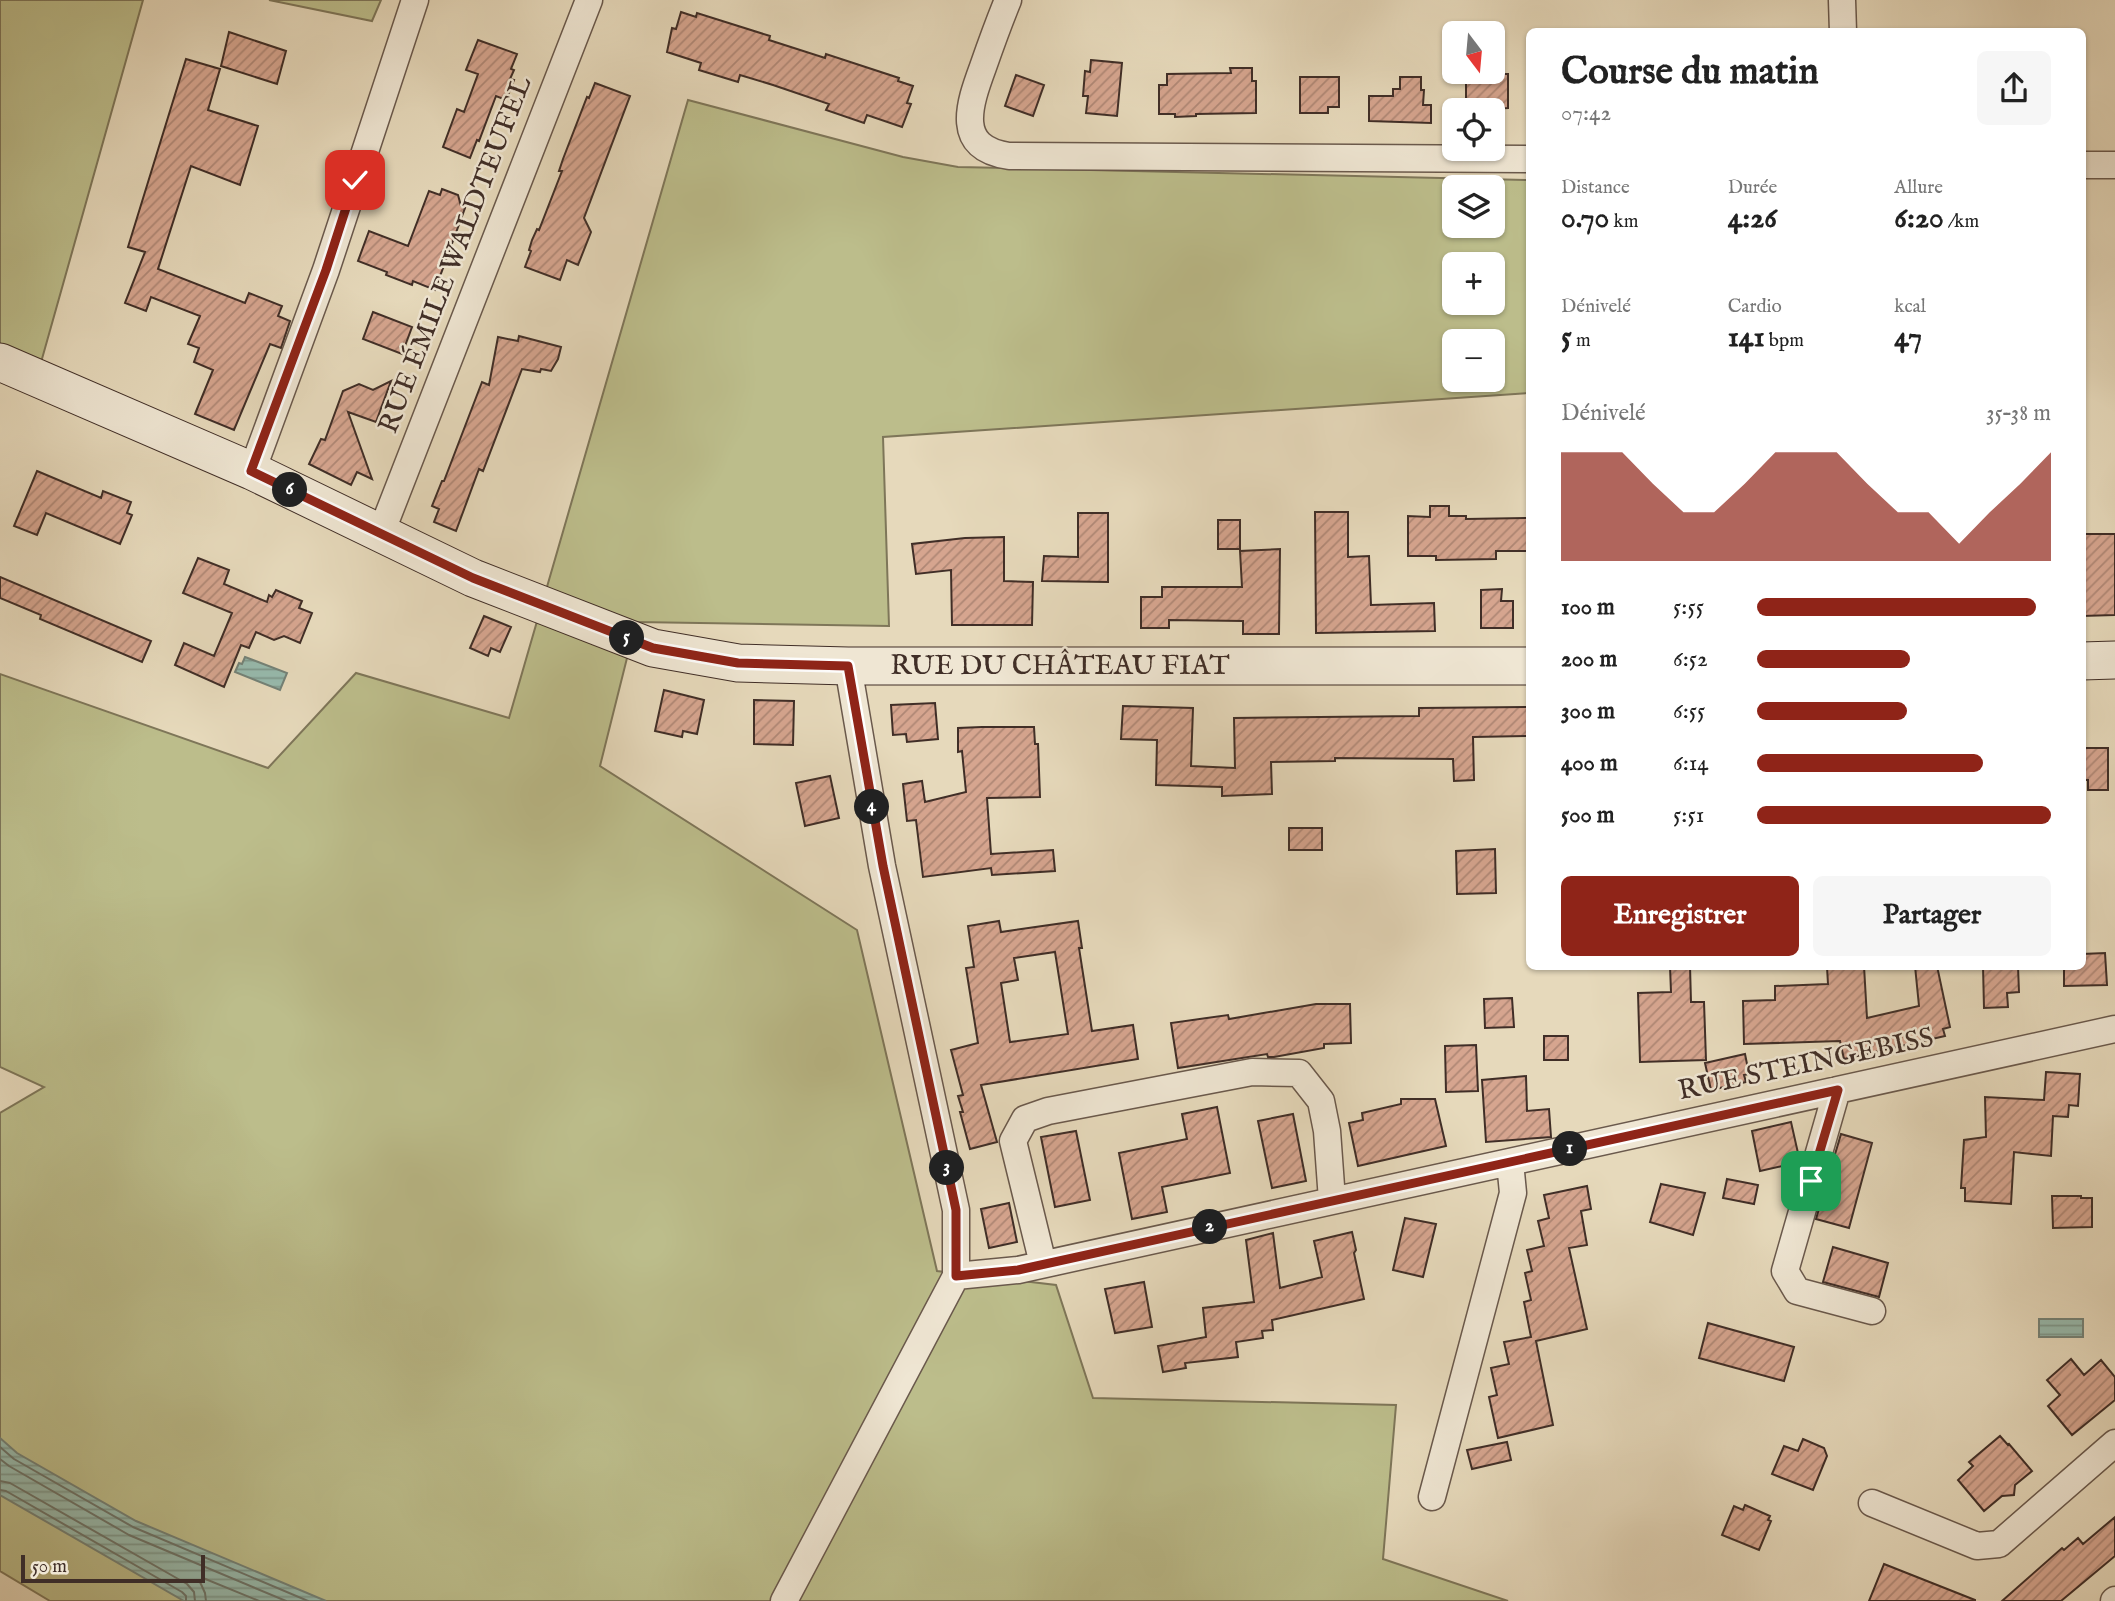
<!DOCTYPE html>
<html lang="fr">
<meta charset="utf-8">
<style>
:root{--surface:#fff;--page:#f6f6f6;--text:#222;--muted:#767676;--accent:#8f2418}
body{margin:0;font-family:"IM FELL English",serif;background:var(--page);color:var(--text);height:100vh;display:flex;flex-direction:column;font-size:26px;white-space:nowrap}
*{box-sizing:border-box;margin:0}
p{font-size:23px;color:var(--muted)}
.icon{flex:none;width:38px;height:38px;fill:none;stroke:currentColor;stroke-width:2;stroke-linecap:round;stroke-linejoin:round}
.map{position:relative;flex:1;overflow:hidden}
.details{position:absolute;left:1526px;top:28px;width:560px;height:942px;display:flex;flex-direction:column;background:var(--surface);border-radius:10px;box-shadow:0 2px 5px #0004}
.details>*{flex:none}
.needle{width:46px;rotate:164deg}
.buttons{position:absolute;left:1442px;top:21px;display:grid;gap:14px}
.buttons a{display:grid;place-items:center;width:63px;height:63px;border-radius:10px;background:var(--surface);box-shadow:0 2px 5px #0004;font-size:35px}
.scale{position:absolute;left:21px;bottom:18px;width:184px;box-sizing:border-box;padding-left:7px;border:4px solid #402e27;border-top:0;font-size:19px;line-height:24px;white-space:nowrap;color:#402e27;-webkit-text-stroke:5px #efe6d3;paint-order:stroke}
.pin{position:absolute;display:grid;place-items:center;width:60px;height:60px;color:#fff;margin:-30px;border-radius:14px;box-shadow:0 4px 10px #0006}
.km{position:absolute;width:35px;height:35px;margin:-18px;border-radius:50%;background:#222;color:#fff;font-size:19px;line-height:35px;text-align:center}
.round{display:grid;place-items:center;flex:none;width:74px;height:74px;border-radius:10px;background:var(--page)}
.headline{display:flex;align-items:center;justify-content:space-between;height:119px;padding:0 35px}
h1{font-size:38px;font-weight:700;line-height:52px}
.stats{display:grid;grid-template-columns:repeat(3,1fr);gap:10px;height:119px;padding:7px 35px}
.stats div{display:grid;align-content:center}
.stats b{font-size:30px;font-weight:700}
.stats small{font-size:19px;font-weight:400}
.stats p{font-size:19px}
.chart{height:196px;padding:14px 35px}
.chart p{display:flex;justify-content:space-between}
.chart svg{width:100%;height:126px;margin-top:7px;fill:var(--accent);opacity:.7}
.action{display:flex;gap:14px;margin-top:auto;padding:14px 35px}
.action a{flex:1;height:80px;border-radius:10px;background:var(--accent);color:#fff;font-size:28px;font-weight:700;line-height:80px;text-align:center}
.action a+a{background:var(--page);color:var(--text)}
ul{padding:0 35px;list-style:none;font-size:23px}
li{display:grid;grid-template-columns:112px 84px 1fr;align-items:center;height:52px}
li i{height:18px;border-radius:9px;background:var(--accent)}
.map>svg:first-child{display:block}
.grass{fill:#bcbd8b;stroke:#7e7659;stroke-width:2;fill-rule:evenodd}
.water{fill:url(#water-rules);stroke:#748277;stroke-width:2}
.lines{fill:none;stroke-linecap:round;stroke-linejoin:round}
.shore{stroke:#6c746a;stroke-width:2}
.building{fill:url(#building-hatch);stroke:#402e27;stroke-width:2;fill-rule:evenodd}
.street-casing{stroke:#6a594c;stroke-width:29}
.secondary-casing{stroke:#402e27;stroke-width:39}
.street{stroke:#efe6d3;stroke-width:26}
.secondary{stroke:#efe6d3;stroke-width:37}
.route-casing{stroke:#fff;stroke-width:14}
.route{stroke:#8f2418;stroke-width:9}
.labels{text-anchor:middle;dominant-baseline:central;stroke-width:5;stroke-linejoin:round;paint-order:stroke}
.street-label{font-size:28px;fill:#402e27;stroke:#efe6d3}
</style>
<div class="map">
<svg width="2115" height="1601" viewBox="0 0 2115 1601">
<defs>
<pattern id="water-rules" width="6" height="5" patternUnits="userSpaceOnUse" patternTransform="scale(1.75)"><rect width="6" height="5" fill="#97baad"/><path d="M0 2.5h6" fill="none" stroke="#7d988d"/></pattern>
<pattern id="building-hatch" width="6" height="6" patternUnits="userSpaceOnUse" patternTransform="scale(1.75)"><rect width="6" height="6" fill="#d6a58f"/><path d="M-1 1l2-2M0 6l6-6M5 7l2-2" fill="none" stroke="#af8775"/></pattern>
</defs>
<rect width="100%" height="100%" fill="#e6d9bb"/>
<filter id="stains"><feTurbulence type="fractalNoise" baseFrequency=".00286" numOctaves="4"/><feColorMatrix values="0 0 0 0 .2 0 0 0 0 .09 0 0 0 0 .02 0 0 0 .5 -.17"/></filter>
<radialGradient id="worn" r=".72"><stop offset=".6" stop-color="#630" stop-opacity="0"/><stop offset="1" stop-color="#630" stop-opacity=".3"/></radialGradient>
<path class="grass" d="M0 0H143L40 366 0 349Z
M269 0H381L372 21Z
M688 100 903 157 958 167 1529 180V393L883 437 889 626 636 622 600 766 857 930 937 1271 1056 1285 1093 1398 1396 1405 1383 1559 1508 1601H50L0 1571V1113L44 1087 0 1067V674L268 768 356 673 509 718ZM1454 187H1493V226H1454ZM1454 264H1493V303H1454ZM1454 341H1493V380H1454Z"/>
<path class="water" d="M245 657 287 673 280 690 235 672 239 663 242 664Z
M2039 1319H2083V1337H2039Z
M0 1438 17 1453 136 1521 326 1601H184L0 1495Z"/>
<g class="lines">
<path class="shore" d="M0 1447 14 1459 133 1527 308 1601
M0 1459 9 1466 129 1535 286 1601
M0 1481 10 1483 187 1584 194 1592 195 1601
M0 1490 6 1491 182 1592 186 1596V1601
M206 1601 205 1593 200 1582 203 1578 259 1601"/>
</g>
<path class="building" d="M681 12 696 17 697 13 770 36 769 40 825 58 826 54 899 78 898 81 913 86 907 103 911 104 902 127 867 115 864 123 826 110 829 104 773 85 740 75 738 82 699 70 701 63 667 52 672 28 676 29Z
M229 32 286 51 277 84 221 66Z
M478 40 517 54 511 69 514 70 510 79 514 80 506 100 496 96 479 141 477 140 470 158 443 147 457 109 464 112 478 74 466 70Z
M186 59 220 69 208 110 258 126 240 185 191 166 158 269 245 303 249 293 282 306 278 316 290 321 281 348 270 344 234 430 195 414 213 370 194 362 199 348 188 344 200 316 151 297 146 311 125 303 145 252 128 247Z
M1091 60 1122 63 1117 116 1086 113 1088 96H1083L1085 71 1090 72Z
M1230 68H1252V81H1256V113L1196 114V116L1175 117V114H1159V85H1167V74L1231 73Z
M1466 74H1508V108L1466 110Z
M1016 75 1044 85 1033 116 1005 106Z
M1300 77H1339V107H1328V113H1300Z
M1400 77H1421V90H1424L1423 105H1431V123L1369 121V96H1393V89H1400Z
M595 83 630 96 584 218 591 232 578 265 567 260 560 280 525 267 531 251 529 250 532 240 537 229 539 230 562 171H559L563 159 587 97 589 98Z
M442 189 458 195 461 206 465 208 435 290 413 281 412 285 386 275 387 272 358 261 369 231 408 246 429 191 440 195Z
M373 312 412 327 402 354 363 339Z
M519 336 561 347 558 359 551 371 541 369 540 372 522 369 483 471 479 469 456 531 434 522 439 509 432 506 442 481H444L482 382 489 385 498 337 518 341Z
M391 381 376 422 348 412 372 479 357 472 351 485 309 464 321 439 325 440 343 391 359 384 373 390Z
M37 471 101 498 103 491 131 502 127 513 132 515 120 544 46 513 37 535 14 526Z
M1430 506H1449V516H1466V519L1530 518V551H1496V559L1436 560V556H1408V516L1430 517Z
M1315 512H1348V557L1369 556 1371 605 1434 603 1435 631 1316 633Z
M1078 513H1108V582L1042 581 1044 556 1078 557Z
M1218 520H1240V549H1218Z
M2082 534H2115V615L2082 616Z
M1004 537V581L1033 582 1032 625H952L951 570 916 574 912 544 965 538Z
M1280 549 1279 634H1243V621L1169 620V628H1141V597H1162V587H1242L1240 551Z
M198 558 229 570 224 584 267 602 269 595 272 597 276 590 302 601 299 608 312 613 300 643 284 636 274 640 256 632 249 648 241 645 224 687 175 665 184 643 214 656 232 613 183 593Z
M0 577 151 641 142 662 40 619 41 615 0 598Z
M1502 589 1501 601H1513V628H1481V590Z
M484 616 511 627 500 652 491 648 488 656 470 648Z
M664 690 704 700 697 734 683 731 682 737 655 731Z
M754 700 794 701 793 745 754 744Z
M935 703 938 739 907 742 906 734 893 735 891 705Z
M1123 706 1193 708 1191 766 1235 768 1234 718 1419 716V708L1530 707V736L1473 737 1474 780 1454 781 1453 759 1335 758V761L1271 762 1272 794 1222 796V787L1156 785 1157 740 1121 739Z
M982 727H1034L1035 744H1038L1040 797 987 798 991 854 1053 850 1055 871 992 875 991 868 923 877 916 820 907 821 903 784 922 781 925 802 966 792 962 751 958 752V728Z
M2083 748H2108V790H2088V780H2083Z
M830 776 839 818 805 826 796 783Z
M1289 828H1322V850H1289Z
M1495 849 1496 893 1457 894 1456 851Z
M999 921 1001 932 1078 921 1082 948H1079L1092 1031 1133 1025 1138 1059 981 1085 997 1142 970 1149 960 1112H963L958 1096 963 1095 951 1050 978 1043 966 968 974 967 968 926ZM1055 952 1068 1034 1010 1042 1001 983 1018 980 1014 958Z
M2105 953 2107 985 2064 986V966H2082V954Z
M1670 966H1690L1691 1002H1704L1706 1060 1640 1062 1638 993 1671 992Z
M1864 966 1867 1018 1919 1006 1915 966H1937L1950 1027 1943 1029 1945 1036 1844 1059 1840 1041 1744 1044 1743 1001 1775 1000V986L1828 984 1827 967Z
M1983 966H2018L2019 992 2007 993 2008 1007 1984 1008Z
M1512 998 1514 1027 1485 1028 1484 999Z
M1316 1004H1350L1351 1043 1324 1044V1048L1274 1057H1268L1267 1054 1178 1068 1171 1023 1228 1015 1229 1019Z
M1544 1036H1568V1060H1544Z
M1476 1045 1478 1091 1446 1092 1445 1046Z
M1745 1054 1749 1074 1744 1075 1746 1082 1711 1090 1705 1063Z
M2046 1072 2080 1074 2078 1106 2069 1105 2068 1117 2053 1116 2051 1156 2014 1152 2011 1204 1965 1201V1188H1961L1964 1140 1986 1137 1985 1097 2044 1100Z
M1526 1076 1527 1111 1549 1109 1551 1137 1486 1142 1482 1080Z
M1401 1099H1435L1446 1146 1358 1166 1349 1123 1363 1120 1362 1113 1401 1104Z
M1217 1107 1230 1173 1162 1187 1167 1212 1132 1219 1119 1153 1187 1139 1182 1114Z
M1293 1114 1306 1181 1272 1188 1258 1121Z
M1791 1122 1800 1162 1760 1171 1752 1131Z
M1076 1131 1090 1200 1055 1207 1041 1137Z
M1841 1134 1872 1143 1849 1228 1816 1219Z
M1727 1179 1758 1185 1754 1204 1723 1198Z
M1661 1184 1705 1193 1693 1235 1650 1222Z
M1587 1186 1591 1209 1581 1211 1587 1245 1569 1248 1587 1329 1536 1341 1553 1425 1498 1438 1489 1397 1497 1395 1491 1368 1509 1364 1504 1342 1531 1337 1524 1302 1531 1300 1525 1273 1532 1271 1527 1250 1544 1246 1538 1221 1549 1218 1544 1195Z
M2052 1196H2081V1198H2092V1227L2053 1228Z
M1009 1203 1017 1242 989 1248 981 1209Z
M1405 1218 1436 1224 1423 1277 1393 1270Z
M1352 1232 1356 1250 1354 1253 1364 1299 1272 1320 1273 1330 1262 1331 1263 1338 1236 1342 1238 1357 1185 1363 1186 1368 1163 1372 1158 1346 1206 1337 1203 1308 1254 1302 1246 1240 1273 1233 1280 1288 1322 1277 1314 1241Z
M1833 1247 1888 1263 1879 1297 1823 1282Z
M1144 1282 1152 1327 1115 1333 1105 1289Z
M1708 1323 1794 1347 1784 1381 1699 1358Z
M2071 1359 2084 1375 2101 1360 2115 1377V1400L2072 1435 2048 1406 2060 1395 2047 1380Z
M2000 1436 2008 1445 2009 1444 2032 1471 2015 1485 2014 1495 2002 1496 1984 1511 1958 1480 1973 1466 1969 1462Z
M1803 1439 1824 1448 1827 1456 1813 1490 1772 1474 1784 1446 1798 1451Z
M1507 1442 1511 1460 1472 1469 1467 1450Z
M1745 1505 1770 1516 1768 1520 1771 1521 1759 1550 1722 1535 1734 1506 1743 1510Z
M2115 1517V1556L2061 1601H2002L2062 1548 2064 1550 2078 1538 2083 1544Z
M1884 1564 1975 1600V1601H1869Z"/>
<g class="lines">
<g class="street-casing">
<path id="street" d="M1008 0C999 22 991 44 983 67 969 105 954 148 1009 156L1530 159
M1842 0 1843 32
M2082 165H2115
M252 471 326 270 415 0
M381 533 589 0
M1837 1090 1785 1271 1797 1291 1872 1311
M1043 1264 1013 1141 1025 1119 1048 1111 1252 1072 1299 1073 1321 1101 1327 1131 1332 1200
M956 1276 1018 1270 2115 1029
M1432 1497 1513 1193 1510 1162
M1872 1503 1977 1546 1999 1544 2115 1443
M784 1601 956 1276V1210L882 866 848 666
M2114 1601 2115 1600"/>
</g>
<g class="secondary-casing">
<path id="secondary" d="M0 362 252 471 473 578 653 648 738 663 848 666H1530
M2082 661 2115 660"/>
</g>
<use href="#street" class="street"/>
<use href="#secondary" class="secondary"/>
</g>
<g class="lines">
<g class="route-casing">
<path id="route" d="M355 180 326 270 251 471 473 578 653 648 738 663 848 666 883 866 956 1210V1276L1018 1270 1838 1090 1811 1181"/>
</g>
<use href="#route" class="route"/>
</g>
<g class="labels">
<g class="street-label">
<text transform="translate(456 255) rotate(-69)">RUE ÉMILE WALDTEUFEL</text>
<text x="1060" y="666">RUE DU CHÂTEAU FIAT</text>
<text transform="translate(1806 1065) rotate(-12)">RUE STEINGEBISS</text>
</g>
</g>
<rect width="100%" height="100%" filter="url(#stains)"/>
<rect width="100%" height="100%" fill="url(#worn)"/>
</svg>
<div class="buttons">
<a><svg class="needle" viewBox="-14 -14 28 28"><path d="M0-13l5 13h-10z" fill="#e53935"/><path d="M0 13l5-13h-10z" fill="#767676"/></svg></a>
<a><svg class="icon" aria-label="locate" viewBox="0 0 24 24"><circle cx="12" cy="12" r="6"/><path d="M12 2v4M12 18v4M2 12h4M18 12h4"/></svg></a>
<a><svg class="icon" aria-label="layers" viewBox="0 0 24 24"><path d="M12 4l9 5-9 5-9-5zM3 14l9 5 9-5"/></svg></a>
<a>+</a>
<a>−</a>
</div>
<div class="scale">50 m</div>
<div class="pin" style="left:1811px;top:1181px;background:#1e9e55"><svg class="icon" aria-label="arrive" viewBox="0 0 24 24"><path d="M6 21V4h12l-3 4 3 4H6"/></svg></div>
<div class="pin" style="left:355px;top:180px;background:#d93025"><svg class="icon" aria-label="check" viewBox="0 0 24 24"><path d="M5 12l5 5 9-10"/></svg></div>
<b class="km" style="left:1570px;top:1149px">1</b>
<b class="km" style="left:1210px;top:1227px">2</b>
<b class="km" style="left:947px;top:1168px">3</b>
<b class="km" style="left:872px;top:807px">4</b>
<b class="km" style="left:627px;top:638px">5</b>
<b class="km" style="left:290px;top:490px">6</b>
<section class="details">
<div class="headline"><div><h1>Course du matin</h1><p>07:42</p></div><a class="round"><svg class="icon" aria-label="share" viewBox="0 0 24 24"><path d="M12 15V3M7 8l5-5 5 5M5 13v7h14v-7"/></svg></a></div>
<div class="stats">
<div><p>Distance</p><b>0.70<small> km</small></b></div>
<div><p>Durée</p><b>4:26</b></div>
<div><p>Allure</p><b>6:20<small> /km</small></b></div>
</div>
<div class="stats">
<div><p>Dénivelé</p><b>5<small> m</small></b></div>
<div><p>Cardio</p><b>141<small> bpm</small></b></div>
<div><p>kcal</p><b>47</b></div>
</div>
<div class="chart"><p><span>Dénivelé</span>35–38 m</p>
<svg viewBox="0 0 160 44" preserveAspectRatio="none"><path d="M0 44V6L10 6L20 6L30 17L40 27L50 27L60 17L70 6L80 6L90 6L100 17L110 27L120 27L130 38L140 27L150 17L160 6V44z"/></svg>
</div>
<ul>
<li><b>100 m</b>5:55<i style="width:95%"></i></li>
<li><b>200 m</b>6:52<i style="width:52%"></i></li>
<li><b>300 m</b>6:55<i style="width:51%"></i></li>
<li><b>400 m</b>6:14<i style="width:77%"></i></li>
<li><b>500 m</b>5:51<i style="width:100%"></i></li>
</ul>
<div class="action"><a>Enregistrer</a><a>Partager</a></div>
</section>
</div>
